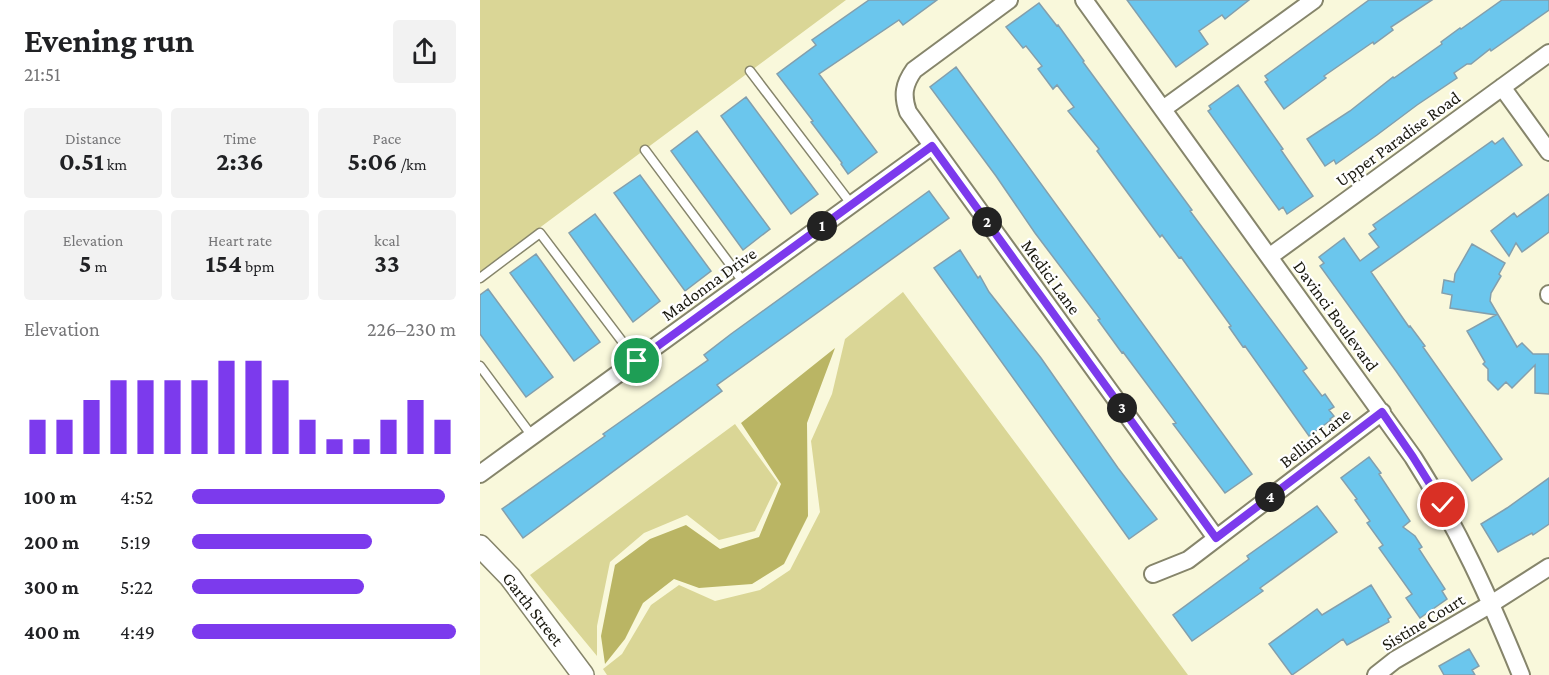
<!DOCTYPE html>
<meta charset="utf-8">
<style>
:root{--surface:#fff;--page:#f2f2f2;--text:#202124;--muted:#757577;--accent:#7c3aed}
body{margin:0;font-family:"Crimson Pro",serif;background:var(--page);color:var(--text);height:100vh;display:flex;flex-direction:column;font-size:22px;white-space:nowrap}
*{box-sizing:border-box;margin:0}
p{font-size:20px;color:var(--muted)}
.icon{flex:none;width:33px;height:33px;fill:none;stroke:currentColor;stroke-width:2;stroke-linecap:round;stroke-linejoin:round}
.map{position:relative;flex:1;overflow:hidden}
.details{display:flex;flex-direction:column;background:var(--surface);width:480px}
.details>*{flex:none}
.pin{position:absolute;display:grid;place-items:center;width:51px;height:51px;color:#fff;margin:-26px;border:3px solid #fff;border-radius:50%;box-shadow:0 2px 6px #0007}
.km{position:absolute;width:30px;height:30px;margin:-15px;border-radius:50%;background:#222;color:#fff;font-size:16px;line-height:30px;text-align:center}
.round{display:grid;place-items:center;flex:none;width:63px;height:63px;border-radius:6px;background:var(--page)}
.head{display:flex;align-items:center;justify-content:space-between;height:102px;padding:0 24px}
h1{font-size:33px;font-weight:700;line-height:45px}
.figures{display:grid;grid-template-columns:repeat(3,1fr);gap:9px;height:102px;padding:6px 24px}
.figures div{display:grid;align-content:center;border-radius:6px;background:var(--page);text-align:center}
.figures b{font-size:26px;font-weight:700}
.figures small{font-size:16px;font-weight:400}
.figures p{font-size:16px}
.chart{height:168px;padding:12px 24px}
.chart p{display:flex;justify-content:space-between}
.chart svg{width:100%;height:108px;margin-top:6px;stroke:var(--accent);stroke-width:6}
ul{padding:0 24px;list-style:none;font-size:20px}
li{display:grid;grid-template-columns:96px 72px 1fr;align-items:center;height:45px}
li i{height:15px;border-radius:8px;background:var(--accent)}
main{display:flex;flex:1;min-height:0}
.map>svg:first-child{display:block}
.green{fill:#dad696}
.water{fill:#bab564}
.building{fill:#6bc6ed;stroke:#839fad;stroke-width:1.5}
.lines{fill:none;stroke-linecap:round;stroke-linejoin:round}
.service-casing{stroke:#86856b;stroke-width:11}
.minor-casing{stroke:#86856b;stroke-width:20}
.tertiary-casing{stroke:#86856b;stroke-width:24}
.service{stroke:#fff;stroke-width:8}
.minor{stroke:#fff;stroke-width:16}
.tertiary{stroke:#fff;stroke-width:21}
.route-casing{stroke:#fff;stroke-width:12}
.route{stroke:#7c3aed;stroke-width:8}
.labels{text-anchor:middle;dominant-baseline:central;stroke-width:4.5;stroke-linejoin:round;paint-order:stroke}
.street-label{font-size:18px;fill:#19180e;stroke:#fff}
</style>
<main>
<section class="details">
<div class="head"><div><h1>Evening run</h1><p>21:51</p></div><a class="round"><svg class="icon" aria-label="share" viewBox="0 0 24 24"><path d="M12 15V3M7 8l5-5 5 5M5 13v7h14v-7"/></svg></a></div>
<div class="figures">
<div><p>Distance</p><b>0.51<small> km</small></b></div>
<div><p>Time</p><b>2:36</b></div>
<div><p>Pace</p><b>5:06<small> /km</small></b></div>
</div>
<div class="figures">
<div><p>Elevation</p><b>5<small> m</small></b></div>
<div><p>Heart rate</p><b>154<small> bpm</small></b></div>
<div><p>kcal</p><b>33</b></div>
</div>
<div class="chart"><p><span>Elevation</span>226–230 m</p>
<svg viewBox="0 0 160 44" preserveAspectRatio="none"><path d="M5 44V30M15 44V30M25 44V22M35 44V14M45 44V14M55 44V14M65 44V14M75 44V6M85 44V6M95 44V14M105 44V30M115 44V38M125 44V38M135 44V30M145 44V22M155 44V30"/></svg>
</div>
<ul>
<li><b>100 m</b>4:52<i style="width:96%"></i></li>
<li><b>200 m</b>5:19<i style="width:68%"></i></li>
<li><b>300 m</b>5:22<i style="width:65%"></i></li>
<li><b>400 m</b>4:49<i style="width:100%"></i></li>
</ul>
</section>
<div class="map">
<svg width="1069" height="675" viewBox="0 0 1069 675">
<rect width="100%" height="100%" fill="#f9f8db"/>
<path class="green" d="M0 0H366L0 272Z
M423 292 708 675H127L123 669 142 654 171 605 199 585 235 601 280 590 310 570 340 512 331 441 352 394 365 339Z
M255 424 298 483 275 531 239 540 207 515 164 533 130 562 117 626V656L50 575Z"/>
<path class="water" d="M355 348 327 423 328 516 304 564 272 584 219 588 194 579 163 603 145 639 125 664 121 636 135 565 170 539 206 525 240 549 279 537 301 484 261 423Z"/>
<path class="building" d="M389 0H457L423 25 419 20 339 74 397 152 368 174 361 164 362 163 331 122 333 121 297 74 336 45 332 40Z
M647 0H769L745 19 742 15 719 31 728 44 696 67Z
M889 0H952L911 27 913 30 894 44 893 42 844 76 846 78 804 109 785 82 788 80 785 76Z
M1022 0H1069V10L1011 51 1010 49 991 64H987L974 73 977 78 937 105 897 135 856 164 854 160 845 166 827 139 870 111 913 77 914 78 962 44 961 42 980 28 981 29Z
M559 3 577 26 578 25 604 61 603 62 712 210 710 211 827 368 823 371 842 396 845 394 854 407 849 410 854 416 850 419 851 420 829 436 765 346 763 347 749 327 751 326 701 257 699 258 682 235 680 237 617 151 619 149 588 111 594 107 577 85 573 89 558 69 562 66 546 46 543 48 526 27Z
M476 67 772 474 745 493 693 424 696 423 643 352 642 353 618 320 620 319 555 233 516 176 450 87Z
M758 85 803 149 801 150 833 196 807 214 803 207 799 210 728 111 731 109 729 106Z
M266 97 338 194 311 214 241 116Z
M217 131 290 229 263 250 191 151Z
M1023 138 1042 165 891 272 929 327 930 326 945 346 943 347 1022 459 992 481 916 371 840 266 844 263 839 257 864 238 880 261 899 247 889 234 896 229 893 225 1012 141 1015 144Z
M160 175 231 271 205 291 134 193Z
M449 191 469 218 237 385 242 391 43 538 22 509 125 436 123 434 228 360 224 355 251 334Z
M1069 194V232L1042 252 1036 243 1029 256 1011 231 1034 213 1037 217Z
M115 214 180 301 153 322 89 233Z
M992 244 1025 263 1019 274 1021 276 1011 293 1010 301 1037 347 1042 343 1053 354H1069V394L1055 393V365L1032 388 1026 382 1018 390 1008 380V369L1003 364 1005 362 987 331 1016 315 970 308 972 295 962 293 964 280 974 282 975 274Z
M480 250 498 278 500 276 509 292 561 358 638 468 677 519 649 539 454 268Z
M56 254 120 342 94 361 30 273Z
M8 289 73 377 46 397 0 334V295Z
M889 457 901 473 899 474 930 521 923 527 935 536 942 547 939 549 965 589 962 591 967 599 940 618 926 598 932 594 899 548 903 545 887 523 890 521 875 500 877 499 861 478Z
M1069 478V524L1053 535 1052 533 1018 552 1001 524 1027 508Z
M837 506 857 532 780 588 783 591 712 641 693 615 769 559 767 556Z
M891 585 911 617 908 619 909 622 867 645 863 639 812 675 789 644 837 609 842 615Z
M989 649 999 666 992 670 995 675H964L959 666Z"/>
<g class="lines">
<g class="service-casing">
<path id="service" d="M270 71 372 205
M165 150 264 283
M0 278 60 233 157 361
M0 366 52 436"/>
</g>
<g class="minor-casing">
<path id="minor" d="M529 0 434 70C424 84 422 95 428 112L736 538
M604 0 933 457C977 526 1010 599 1041 675
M1022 87 1069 152
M683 109 834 0
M789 257 1069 53
M1069 295V294
M0 474 452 146
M673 574 708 560 902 412
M896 675 915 660 1011 604 1069 567"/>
</g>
<g class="tertiary-casing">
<path id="tertiary" d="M0 546 30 577 103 675"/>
</g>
<use href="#service" class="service"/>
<use href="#minor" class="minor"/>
<use href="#tertiary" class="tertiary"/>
</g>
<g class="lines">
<g class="route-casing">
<path id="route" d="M157 361 452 146 736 538 902 412 933 457 963 505"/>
</g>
<use href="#route" class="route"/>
</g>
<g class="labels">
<g class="street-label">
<text transform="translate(918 139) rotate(-36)">Upper Paradise Road</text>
<text transform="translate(571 277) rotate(54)">Medici Lane</text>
<text transform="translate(229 284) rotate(-36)">Madonna Drive</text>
<text transform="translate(856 316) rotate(54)">Davinci Boulevard</text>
<text transform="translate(835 438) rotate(-38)">Bellini Lane</text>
<text transform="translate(53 609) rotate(52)">Garth Street</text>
<text transform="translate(943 622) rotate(-31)">Sistine Court</text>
</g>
</g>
</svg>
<div class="pin" style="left:157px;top:361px;background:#1e9e55"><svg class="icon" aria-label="arrive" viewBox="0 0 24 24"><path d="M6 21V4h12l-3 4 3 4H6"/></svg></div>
<div class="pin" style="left:963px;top:505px;background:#d93025"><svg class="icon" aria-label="check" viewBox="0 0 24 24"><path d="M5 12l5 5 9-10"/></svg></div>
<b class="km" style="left:342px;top:226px">1</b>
<b class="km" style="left:507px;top:222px">2</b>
<b class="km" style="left:642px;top:408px">3</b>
<b class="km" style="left:790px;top:497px">4</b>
</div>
</main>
